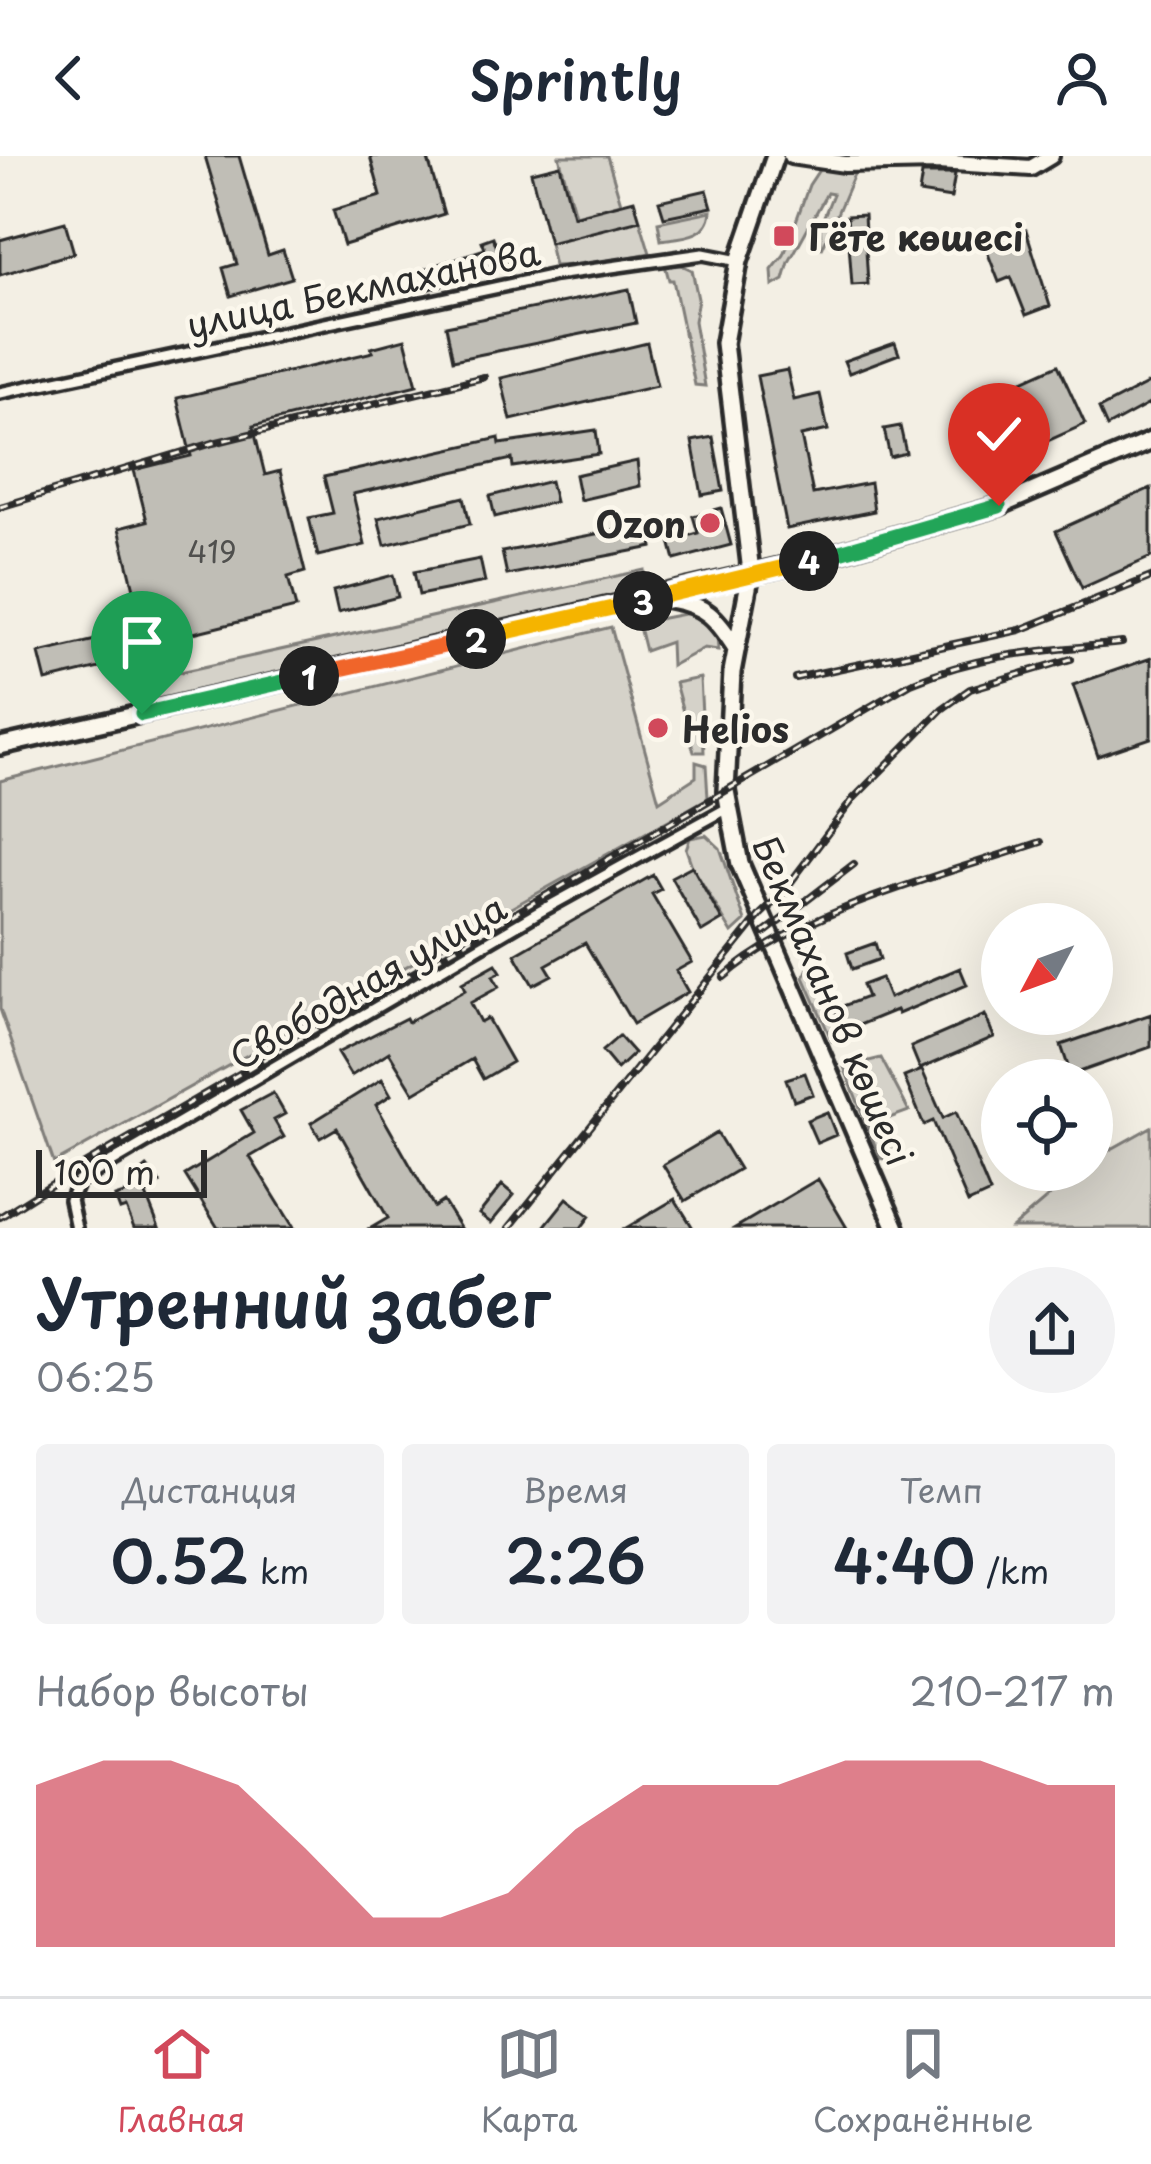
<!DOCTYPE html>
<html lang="ru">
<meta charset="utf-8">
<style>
:root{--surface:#fff;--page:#f2f2f3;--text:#1f2937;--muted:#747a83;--line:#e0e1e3;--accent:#d1495b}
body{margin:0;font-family:"Playpen Sans",sans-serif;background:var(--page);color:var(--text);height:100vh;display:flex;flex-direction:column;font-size:45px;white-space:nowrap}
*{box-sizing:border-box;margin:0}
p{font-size:39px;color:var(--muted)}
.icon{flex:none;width:66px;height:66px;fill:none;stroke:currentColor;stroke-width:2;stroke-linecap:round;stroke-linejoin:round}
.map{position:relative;height:1072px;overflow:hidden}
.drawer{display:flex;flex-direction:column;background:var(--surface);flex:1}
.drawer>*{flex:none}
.needle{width:78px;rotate:229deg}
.controls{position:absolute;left:981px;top:747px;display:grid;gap:24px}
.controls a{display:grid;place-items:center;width:132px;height:132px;border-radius:50%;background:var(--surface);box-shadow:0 12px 48px #0002;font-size:60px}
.scale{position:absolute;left:36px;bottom:30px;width:171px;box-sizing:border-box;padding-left:12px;border:6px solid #2b2b2b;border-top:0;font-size:33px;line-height:42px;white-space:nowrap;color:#2b2b2b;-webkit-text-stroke:9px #fbf7ec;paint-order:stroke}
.pin{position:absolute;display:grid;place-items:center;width:102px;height:102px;color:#fff;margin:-123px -51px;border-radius:50% 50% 50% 0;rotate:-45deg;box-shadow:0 0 12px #0007}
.pin .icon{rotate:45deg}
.km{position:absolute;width:60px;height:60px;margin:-30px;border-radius:50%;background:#222;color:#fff;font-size:33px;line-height:60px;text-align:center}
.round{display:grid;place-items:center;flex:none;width:126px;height:126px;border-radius:63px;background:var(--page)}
.head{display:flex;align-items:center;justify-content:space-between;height:204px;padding:0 36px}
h1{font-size:66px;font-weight:600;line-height:90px}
.stats{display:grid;grid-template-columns:repeat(3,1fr);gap:18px;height:204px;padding:12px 36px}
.stats div{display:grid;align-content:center;border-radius:12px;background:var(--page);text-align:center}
.stats b{font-size:60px;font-weight:600}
.stats small{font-size:33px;font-weight:400}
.stats p{font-size:33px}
.chart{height:336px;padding:24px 36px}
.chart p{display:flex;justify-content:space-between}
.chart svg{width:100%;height:216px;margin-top:12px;fill:var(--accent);opacity:.7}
header{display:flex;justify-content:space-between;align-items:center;height:156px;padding:0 36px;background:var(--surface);font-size:54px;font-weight:600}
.tabs{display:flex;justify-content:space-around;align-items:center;height:168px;border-top:3px solid var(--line);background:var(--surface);font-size:33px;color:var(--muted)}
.tabs a{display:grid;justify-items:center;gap:6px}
.tabs .on{color:var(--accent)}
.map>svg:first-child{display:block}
.green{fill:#d5d2c9;stroke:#807e7a;stroke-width:3}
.building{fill:#c0beb6;stroke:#2b2b2b;stroke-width:3}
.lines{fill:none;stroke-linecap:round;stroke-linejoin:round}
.street-casing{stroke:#2b2b2b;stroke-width:18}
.secondary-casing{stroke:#2b2b2b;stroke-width:22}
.primary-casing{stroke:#2b2b2b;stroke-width:24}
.street{stroke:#fbf7ec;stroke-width:9}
.secondary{stroke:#fbf7ec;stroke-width:14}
.primary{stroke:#fbf7ec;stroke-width:15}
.rail-casing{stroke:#2b2b2b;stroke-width:8}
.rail{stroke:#fbf7ec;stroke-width:3;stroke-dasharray:9;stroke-linecap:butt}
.split-1-casing{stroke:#fff;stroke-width:24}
.split-2-casing{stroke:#fff;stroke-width:24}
.split-3-casing{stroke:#fff;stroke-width:24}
.split-4-casing{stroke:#fff;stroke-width:24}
.split-5-casing{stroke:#fff;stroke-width:24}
.split-1{stroke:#22a559;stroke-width:15}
.split-2{stroke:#f0652b;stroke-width:15}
.split-3{stroke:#f5b400;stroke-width:15}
.split-4{stroke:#f5b400;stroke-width:15}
.split-5{stroke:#22a559;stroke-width:15}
.poi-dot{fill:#d1495b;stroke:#fbf7ec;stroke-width:4.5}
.labels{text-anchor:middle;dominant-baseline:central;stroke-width:9;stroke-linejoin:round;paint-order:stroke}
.number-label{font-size:30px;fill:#50504e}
.poi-label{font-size:36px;font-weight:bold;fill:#2b2b2b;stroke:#fbf7ec;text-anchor:start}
.street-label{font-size:36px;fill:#2b2b2b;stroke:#fbf7ec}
</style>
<header><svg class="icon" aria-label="back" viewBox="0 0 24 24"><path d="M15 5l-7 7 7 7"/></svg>Sprintly<svg class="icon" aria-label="person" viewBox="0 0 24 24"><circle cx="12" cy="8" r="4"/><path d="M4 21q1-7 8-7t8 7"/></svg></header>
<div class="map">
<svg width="1151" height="1072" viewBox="0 0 1151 1072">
<rect width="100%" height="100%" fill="#f3efe4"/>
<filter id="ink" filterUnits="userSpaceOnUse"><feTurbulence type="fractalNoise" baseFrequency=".00833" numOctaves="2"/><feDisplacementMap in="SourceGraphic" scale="24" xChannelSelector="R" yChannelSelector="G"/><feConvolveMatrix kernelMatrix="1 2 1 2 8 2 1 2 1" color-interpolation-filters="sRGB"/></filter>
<g filter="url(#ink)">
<path class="green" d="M559 0H607L621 47 575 59Z
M827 13 854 18 822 93 820 70 833 38 827 37 789 106 784 124 773 130 772 114 784 99 809 29 819 14Z
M711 55C709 81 683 81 661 84L658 66Z
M640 64 650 97 594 108 554 110 549 87Z
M665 109H681L692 114 698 143 694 165 705 230 695 229 673 124H669Z
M644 414 645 432 149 548 144 524Z
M689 457 698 458 717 478 718 494 704 492 671 510 670 486 645 495 638 467Z
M611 471 659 645 696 621V606L706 609 708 642 54 1007 0 853V625Z
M700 522 704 596H694L675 527Z
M706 679 720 692 745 765 732 777 692 710 686 693 690 682Z
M815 810 846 878 832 885 804 821 808 812Z
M881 902 909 955 884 964 901 999 888 1004 880 1002 844 911Z
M1151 971V1072H1012L1080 1014H1092V1004Z"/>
<path class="building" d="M205 0H239L268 99 283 94 292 122 231 140 223 112 237 108Z
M370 0H427L444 58 344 89 333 54 381 40Z
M560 9 573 60 634 44 640 64 549 87 531 16Z
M922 18H955L951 42 919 37Z
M707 34 712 51 664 61 659 45Z
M864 59 868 128 852 129 847 60Z
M65 66 74 97 0 119V84Z
M1026 74 1050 150 1026 159 1011 121 999 126 985 90Z
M493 81 500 100 526 92 529 102 430 133 424 113 485 93 482 85Z
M629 133 636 167 453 204 446 170Z
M405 183 417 229 253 270 265 319 280 315 305 416 288 421 296 452 173 482 167 460 142 466 119 372 147 365 134 314 191 300 177 242 373 196 371 192Z
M647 187 657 230 511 264 501 222Z
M895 187 899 198 849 217 844 205Z
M1058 209 1085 268 992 310 965 251Z
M787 214 794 244 820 238 828 274 801 280 813 338 870 327 874 355 787 373 757 220Z
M1151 226V252L1149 248 1107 271 1099 253Z
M900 270 906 297 890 301 884 273Z
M596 274 599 298 513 311 512 303 353 338 365 389 318 400 309 362 333 357 324 321 499 282 500 288Z
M713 281 723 335 702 339 692 285Z
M637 305 640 330 580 344 575 319Z
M550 325 555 346 495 361 490 340Z
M1151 332V401L1082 432 1056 375Z
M464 341 470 368 385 389 378 362Z
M721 352 731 389 675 404 670 385 698 377 693 360Z
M648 368 653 391 507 419 502 396Z
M480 403 485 426 419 439 414 416Z
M393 419 398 441 338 457 333 435Z
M104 482 112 509 46 525 39 497Z
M1151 502V582L1098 600 1073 529Z
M692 710 722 764 702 776 671 721Z
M653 719 661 733 652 738 692 806 676 815 688 836 633 868 585 787 546 809 552 819 533 829 515 798Z
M875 787 880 803 852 813 847 797Z
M496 808 501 816 493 820 499 831 470 847 480 866 487 862 512 906 483 923 472 903 414 937 389 896 351 920 337 897 406 862 408 866 465 834 462 827Z
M960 812 967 829 898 858 896 854 845 875 835 853 867 841 862 829 881 822 889 842Z
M1151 858V891L1071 919 1061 889Z
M985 859 994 881 920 913 911 891Z
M619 880 634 897 617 913 602 895Z
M922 914 943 962 956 956 990 1037 968 1047 933 965 924 969 904 921Z
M805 917 813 938 794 945 786 923Z
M382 923 391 939 376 949 434 1051 443 1045 460 1072H371L388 1062 337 972 320 982 311 967Z
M273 937 285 958 274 964 284 981 250 1001 294 1072H218L185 1019 254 977 241 954Z
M827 956 836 979 817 987 807 964Z
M717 977 739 1013 685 1045 663 1009Z
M147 1011 160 1027 146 1039 159 1072H134L126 1052 120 1054 115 1041 143 1032 135 1021Z
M818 1023 847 1072H735Z
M502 1029 514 1039 491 1067 479 1058Z
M567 1042 590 1060 581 1072H543Z
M675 1043 693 1072H626Z"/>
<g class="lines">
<g class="street-casing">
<path id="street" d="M0 237 555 119 703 98 739 105
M76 1072 70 1044 78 1026 539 756 728 652"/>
</g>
<g class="secondary-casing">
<path id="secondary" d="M791 0 845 8 938 6 1031 12 1051 0"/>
</g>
<g class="primary-casing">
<path id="primary" d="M775 0 739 105 724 187 751 416 732 516 726 635 740 708 896 1072
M670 443C705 449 716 461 735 491
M0 590 816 403 999 350 1151 285"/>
</g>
<use href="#street" class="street"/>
<use href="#secondary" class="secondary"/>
<use href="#primary" class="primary"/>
<g class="rail-casing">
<path id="rail" d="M0 351 213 287 484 221
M795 522 1020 474 1151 421
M764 777 854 708
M724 821C798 755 946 718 1041 686
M0 1061 76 1013 911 527C986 496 1043 495 1122 487
M509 1072 761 758 781 739 854 642 942 553 970 533 1071 503"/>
</g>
<use href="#rail" class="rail"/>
</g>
</g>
<g class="lines" filter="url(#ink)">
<g class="split-1-casing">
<path id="split-1" d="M142 558 309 520"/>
</g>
<g class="split-2-casing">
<path id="split-2" d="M309 520 476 483"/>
</g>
<g class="split-3-casing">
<path id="split-3" d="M476 483 643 445"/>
</g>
<g class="split-4-casing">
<path id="split-4" d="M643 445 809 405"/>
</g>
<g class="split-5-casing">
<path id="split-5" d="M809 405 999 350"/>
</g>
<use href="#split-1" class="split-1"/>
<use href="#split-2" class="split-2"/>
<use href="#split-3" class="split-3"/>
<use href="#split-4" class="split-4"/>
<use href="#split-5" class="split-5"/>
</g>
<g class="poi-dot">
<rect x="772" y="68" width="24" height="24" rx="6"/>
<circle cx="710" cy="367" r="12"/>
<circle cx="658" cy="572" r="12"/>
</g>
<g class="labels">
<g class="number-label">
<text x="212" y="394">419</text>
</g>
<g class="poi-label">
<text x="808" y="80">Гёте көшесі</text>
<text x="686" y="367" text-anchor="end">Ozon</text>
<text x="682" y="572">Helios</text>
</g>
<g class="street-label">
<text transform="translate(363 131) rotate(-12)">улица Бекмаханова</text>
<text transform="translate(367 825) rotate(-30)">Свободная улица</text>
<text transform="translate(834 844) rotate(67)">Бекмаханов көшесі</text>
</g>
</g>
</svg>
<div class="controls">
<a><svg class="needle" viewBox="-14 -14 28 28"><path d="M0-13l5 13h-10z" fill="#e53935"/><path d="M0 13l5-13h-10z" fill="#747a83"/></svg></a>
<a><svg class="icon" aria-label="locate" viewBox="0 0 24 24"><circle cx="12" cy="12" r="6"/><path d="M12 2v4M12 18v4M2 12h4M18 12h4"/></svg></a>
</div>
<div class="scale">100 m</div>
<div class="pin" style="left:142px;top:558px;background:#1e9e55"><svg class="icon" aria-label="arrive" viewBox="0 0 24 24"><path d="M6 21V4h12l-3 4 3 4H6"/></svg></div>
<div class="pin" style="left:999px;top:350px;background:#d93025"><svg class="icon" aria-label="check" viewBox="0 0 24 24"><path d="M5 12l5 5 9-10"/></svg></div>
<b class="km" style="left:309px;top:520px">1</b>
<b class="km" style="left:476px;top:483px">2</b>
<b class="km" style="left:643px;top:445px">3</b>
<b class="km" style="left:809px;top:405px">4</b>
</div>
<section class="drawer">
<div class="head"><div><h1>Утренний забег</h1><p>06:25</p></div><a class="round"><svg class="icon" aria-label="share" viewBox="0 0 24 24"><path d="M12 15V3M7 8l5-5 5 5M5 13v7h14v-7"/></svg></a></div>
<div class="stats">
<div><p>Дистанция</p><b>0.52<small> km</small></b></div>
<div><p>Время</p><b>2:26</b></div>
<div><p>Темп</p><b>4:40<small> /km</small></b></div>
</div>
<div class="chart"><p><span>Набор высоты</span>210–217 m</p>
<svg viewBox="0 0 160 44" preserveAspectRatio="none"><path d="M0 44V11L10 6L20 6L30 11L40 24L50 38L60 38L70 33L80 20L90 11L100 11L110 11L120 6L130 6L140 6L150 11L160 11V44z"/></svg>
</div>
</section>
<nav class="tabs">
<a class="on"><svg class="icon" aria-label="home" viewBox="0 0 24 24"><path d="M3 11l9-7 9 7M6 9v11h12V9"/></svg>Главная</a>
<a><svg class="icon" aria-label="map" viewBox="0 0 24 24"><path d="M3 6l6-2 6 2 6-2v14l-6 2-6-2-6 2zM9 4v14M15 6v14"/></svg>Карта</a>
<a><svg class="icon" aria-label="saved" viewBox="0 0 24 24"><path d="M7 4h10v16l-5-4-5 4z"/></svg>Сохранённые</a>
</nav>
